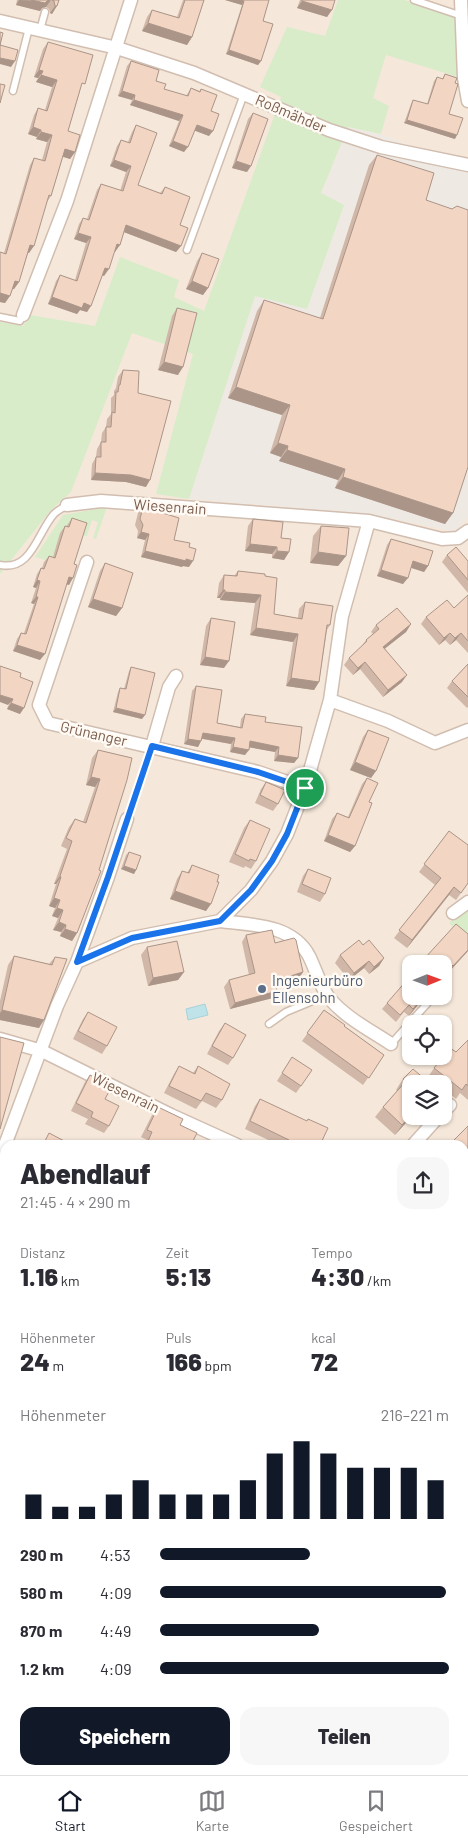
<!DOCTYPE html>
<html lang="de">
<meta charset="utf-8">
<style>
:root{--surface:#fff;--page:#f7f7f7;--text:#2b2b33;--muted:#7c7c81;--line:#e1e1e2;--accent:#111827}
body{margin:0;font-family:Barlow,sans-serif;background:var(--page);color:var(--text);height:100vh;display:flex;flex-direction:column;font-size:19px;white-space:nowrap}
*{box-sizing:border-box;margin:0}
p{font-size:16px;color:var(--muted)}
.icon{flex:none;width:28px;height:28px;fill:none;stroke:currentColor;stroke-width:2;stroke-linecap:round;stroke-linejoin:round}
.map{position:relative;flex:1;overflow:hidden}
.panel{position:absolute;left:0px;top:1140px;width:469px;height:635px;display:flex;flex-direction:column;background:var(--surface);border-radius:15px 15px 0 0;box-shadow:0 1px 4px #0004}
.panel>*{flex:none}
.needle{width:32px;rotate:89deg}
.fabs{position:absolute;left:402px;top:955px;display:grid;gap:10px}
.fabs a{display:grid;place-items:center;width:50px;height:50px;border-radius:10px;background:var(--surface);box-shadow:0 1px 4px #0004;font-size:25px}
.pin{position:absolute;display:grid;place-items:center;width:42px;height:42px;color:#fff;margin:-21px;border:2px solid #fff;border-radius:50%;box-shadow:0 1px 5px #0007}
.round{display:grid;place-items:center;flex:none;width:52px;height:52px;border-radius:15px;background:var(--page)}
.summary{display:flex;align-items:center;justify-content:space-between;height:85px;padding:0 20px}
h1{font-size:28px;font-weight:800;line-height:38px}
.figures{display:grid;grid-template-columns:repeat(3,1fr);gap:8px;height:85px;padding:5px 20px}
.figures div{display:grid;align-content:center}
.figures b{font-size:25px;font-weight:800}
.figures small{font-size:14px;font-weight:400}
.figures p{font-size:14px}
.chart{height:140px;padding:10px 20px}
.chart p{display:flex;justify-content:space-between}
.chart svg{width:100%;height:90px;margin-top:5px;stroke:var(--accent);stroke-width:6}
.primary-button{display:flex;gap:10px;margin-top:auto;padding:10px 20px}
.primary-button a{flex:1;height:58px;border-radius:15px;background:var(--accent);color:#fff;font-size:20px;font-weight:800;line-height:58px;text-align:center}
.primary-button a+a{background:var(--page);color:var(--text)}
ul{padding:0 20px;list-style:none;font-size:16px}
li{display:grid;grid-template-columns:80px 60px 1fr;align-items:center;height:38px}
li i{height:12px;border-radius:6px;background:var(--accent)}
.menu{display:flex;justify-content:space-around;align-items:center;height:70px;border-top:1px solid var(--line);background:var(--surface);font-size:14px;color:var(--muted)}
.menu a{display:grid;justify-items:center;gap:2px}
.menu .selected{color:var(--accent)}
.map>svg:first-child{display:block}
.residential{fill:#f5e8da;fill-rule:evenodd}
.industrial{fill:#efe9e4}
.green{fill:#d8ecc9}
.water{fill:#bfe3e8;stroke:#a5d3da}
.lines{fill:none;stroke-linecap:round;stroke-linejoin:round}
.service-casing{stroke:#d1beb0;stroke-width:9}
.minor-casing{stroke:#d1beb0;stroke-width:15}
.path{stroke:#d9b8a5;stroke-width:3;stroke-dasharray:1 4;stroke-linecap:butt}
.service{stroke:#fff;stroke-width:6}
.minor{stroke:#fff;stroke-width:12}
.rail{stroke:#b9a8c9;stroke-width:4;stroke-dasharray:8 5;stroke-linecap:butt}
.wall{fill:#d1b7a8}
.shaded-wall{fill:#aa9588}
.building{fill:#f3d5c3;stroke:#aa9588}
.route-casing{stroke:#fff;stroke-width:10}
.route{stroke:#1a73e8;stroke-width:6}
.service-dot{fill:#5c6f8a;stroke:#fffaf3;stroke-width:2}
.labels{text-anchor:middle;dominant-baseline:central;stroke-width:5;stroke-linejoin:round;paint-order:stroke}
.street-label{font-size:15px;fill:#7a5c4d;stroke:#fffaf3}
.service-label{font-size:15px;fill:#4e5e75;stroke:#fffaf3;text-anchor:start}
</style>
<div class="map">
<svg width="468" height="1775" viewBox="0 0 468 1775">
<rect width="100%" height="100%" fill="#fdf6ec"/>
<path class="residential" d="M0 0H468V1775H0ZM411 964H444V996H411ZM411 1024H444V1056H411ZM411 1084H444V1116H411ZM5 1145H464V1770H5Z"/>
<path class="industrial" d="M348 127 381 134 468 170V517L455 532 371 514 189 499 255 296 307 308 344 205 321 194Z"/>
<path class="green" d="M338 0H404L466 19 465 0H468V80L386 55 373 98 389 106 381 134 348 127 321 193 344 205 307 309 255 296 189 499 156 494 193 354 132 333 71 492 51 510 0 574V322L23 326 30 315 95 326 120 257 179 280 174 297 204 311 281 97 260 87 287 27 325 36Z
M107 507 96 539 93 538 98 522 92 520 87 536 64 534 52 559 46 560 35 557 63 515Z
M468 908V941L449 923Z"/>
<path class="water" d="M205 1004 208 1015 188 1020 186 1009Z"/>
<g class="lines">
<g class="service-casing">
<path id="service" d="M414 0 462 16
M40 30 45 12
M13 91 29 28
M187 250 244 94
M0 317 20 321 23 315
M0 565C32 571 37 533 54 514 58 510 63 508 67 505
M269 1024 286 1012 327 995
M391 1044 434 996
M464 1367 468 1361"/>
</g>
<g class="minor-casing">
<path id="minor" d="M461 0 464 78 468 101
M0 21 117 48 194 73 329 130 381 147 468 165
M23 315 67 201 131 0
M67 505 101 501 369 521 442 539 458 538 468 531
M87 562 39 705 48 723 258 772 305 788
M330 700 388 721 435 743 468 730
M152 746 169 687 176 676
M453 913 468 902
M220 921C252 925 292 924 309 956 316 970 320 986 329 998 346 1018 370 1030 391 1044
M77 962 108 877 127 819
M0 1039 42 1051 171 1115 237 1145
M444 1111 450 1105
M5 1145 57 1006 77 962 132 938 220 921 251 890 272 861 287 834 305 788 330 700 342 616 369 521
M413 1145 439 1116
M0 1158 5 1146
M0 1356 5 1359
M464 1413 468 1414
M0 1454 5 1453
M464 1577 468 1581
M464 1662 468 1658
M0 1725 5 1726
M112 1775 113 1770
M221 1775 222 1770"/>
</g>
<path class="path" d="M132 807 147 760"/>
<use href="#service" class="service"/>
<use href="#minor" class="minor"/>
<path class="rail" d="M0 1418 5 1417
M464 1428 468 1429
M0 1430H5
M464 1441 468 1442"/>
</g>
<path class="wall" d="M17 0H59L52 14 50 13 49 9 46 7 42 8 40 11 16 5Z
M183 0H204L192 37 187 45 142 31 147 17 152 10 177 17Z
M225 0H269L263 21 261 61 258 65 226 54 242 5Z
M300 0H335L327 17 297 8Z
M48 42 80 91 68 131 75 152 70 159 63 156 51 196 47 202 29 253H28L19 282 14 289H13L5 303 0 302V252L4 253 30 165 34 158 42 160 47 142 36 139 37 137 28 134 34 115 38 108 45 110 52 87 36 82 38 78 34 77 43 49Z
M131 61 164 89 186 96 191 88 200 91 201 89 211 111 209 136 194 130 184 152 169 146 179 121 130 105 132 100 118 96 127 66Z
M445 74 455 83 449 114 455 139 404 123 411 104 413 100 427 104 434 81 437 77 442 79Z
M253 113 247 172 232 168 248 119Z
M136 125 138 185 160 193 165 187 180 225 181 246 176 252 124 232 120 245 114 251 104 276 102 275 87 312 80 310 77 314 48 304 56 281 60 275 75 280 86 243 74 239 79 224 83 218 87 219 97 190 101 184 120 191 126 172 110 166 117 146 121 140 128 142 132 132Z
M377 155 426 200 453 513 445 524 335 488 338 480 279 461 281 457 270 453 282 415 228 398 257 311 264 300 320 318 369 165Z
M202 253 208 288 203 295 186 289 197 261Z
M177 308 178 375 158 370 172 316Z
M123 370 138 393 146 487 126 482 91 480 92 464 96 457 97 449 101 442 102 433 106 427 107 419 111 414V398L114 395V391L116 388 118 377Z
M143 507 174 540 189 547V567L183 566 182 567 141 557 145 540 137 538 138 531 135 525 138 513Z
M72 518 74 564 69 585 66 584 40 660 13 651 17 639 21 633H24L34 604 31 603 36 588 33 587 37 574 41 568H42L44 562 49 556 53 557 60 533 65 526 66 527Z
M253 519 281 538 289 552 284 560 272 558V554L245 551 248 526Z
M321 526 346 556 338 566 310 563 313 536Z
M391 539 428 566 424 572 411 568 403 584 377 576 387 545Z
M447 555 468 561V593L442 562Z
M105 563 122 608 116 616 88 607 100 571Z
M238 571 265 576 274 614 298 618 299 609 305 602 330 625 327 630 319 682 314 690 286 686 293 642 250 635 255 603 220 600V598H217L219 583 224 575 234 576Z
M468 595V653L456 640 450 645 445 640 439 645 421 624 426 617 454 608Z
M211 618 224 668 200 665 206 626Z
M411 624 406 632 385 648 402 682 383 697 360 669 353 675 344 665 349 658 361 647 366 640 373 634 371 632 376 625Z
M468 664V707L467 708 447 688 452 681Z
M131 667 142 719 113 712 118 692 120 688 124 689 129 671Z
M20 677V714L7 709Z
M196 686 217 723 240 727 241 719 245 714 265 722 298 758 294 763 274 761 275 752 249 747 245 755 230 752 231 744 202 739 198 747 184 744 192 691Z
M368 730 376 771 371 778 350 770 363 737Z
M98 750 132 758 77 933 72 941 60 936 61 932 53 930 58 918 52 916 55 908 49 906 56 884H54L67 849 61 846 69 827 75 819 83 822 95 787 86 785 92 758Z
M367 778 369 802 355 846 350 852 324 841 332 819 337 813 348 817 362 784Z
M266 782 278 804 273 811 255 803 261 789Z
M250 820 256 861 251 869 245 866 244 868 229 862 244 828Z
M449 831 468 883 456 900 449 895 407 948 394 938 435 885 419 872Z
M129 852 136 870 134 874 121 869 126 855Z
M192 865 217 882 206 911 170 899 177 879 182 871 187 873Z
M308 869 325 894 320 902 297 892 303 876Z
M246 935 275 943 303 972 299 978 276 986 273 998 230 1009 224 987 229 980 249 975 242 942Z
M363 945 384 958 379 966 369 974 364 968 349 980 335 963 340 955Z
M147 947 184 972 178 980 148 986 141 955Z
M468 951 448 973 447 971 444 975V964H420L424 959Z
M14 956 49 964 55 957 39 1028 0 1020V1001L8 965Z
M411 996H425L409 1016 404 1012 396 1022 382 1009 387 1003Z
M324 1010 344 1026 384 1055 363 1085 302 1041Z
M88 1012 107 1046 102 1054 73 1039 83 1019Z
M225 1023 233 1058 228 1065 207 1054 219 1031Z
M468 1040V1100L460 1093 456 1099 444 1089V1084H437L428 1077 434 1068 456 1052Z
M292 1057 301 1086 296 1093 277 1081Z
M179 1066 193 1073 198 1066 222 1100 216 1108 202 1101 196 1109 164 1093 174 1074Z
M90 1075 105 1099 109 1126 104 1133 85 1124 88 1119 71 1111 85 1082Z
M403 1079 427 1081 425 1084H411V1116H412L395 1135 375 1117 383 1107 397 1091 396 1090Z
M260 1099 320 1145H279L245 1129 255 1106Z
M158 1107 180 1125 191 1145H144L147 1140 141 1137 152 1115Z
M468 1126V1168L466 1170 464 1168V1145H450Z
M0 1277 5 1279V1326L0 1323Z
M5 1575V1625L0 1622V1583Z
M468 1602V1639L464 1635V1606Z
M5 1673V1696L0 1692V1680Z
M66 1770H97L98 1775H77L65 1772Z
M244 1770H329L353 1773V1770H387L386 1775H243Z
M414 1770H454L452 1775H412Z"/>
<path class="shaded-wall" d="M19 0 47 1 51 0 46 7 42 8 40 11 16 5Z
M225 0H240L244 1 242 5Z
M302 1 332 10 327 17 297 8Z
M55 6H57L52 14 50 13Z
M148 23 192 37 187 45 142 31Z
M229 50 261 61 258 65 226 54Z
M0 58 15 61 11 67 0 64Z
M39 70 43 71 38 78 34 77Z
M41 75 57 80 52 87 36 82Z
M122 91 135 95 132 100 118 96Z
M134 100 183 115 179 121 130 105Z
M407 120 457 135 455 139 404 123Z
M197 125 213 131 209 136 193 130Z
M33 127 41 130 37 137 28 134Z
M41 132 52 135 47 142 36 139Z
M173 141 188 147 184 152 169 146Z
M65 149 75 152 70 159 60 156Z
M114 160 131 166 126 172 110 166Z
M236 161 251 166 247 172 232 168Z
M126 225 181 246 176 252 121 231Z
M78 233 91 237 86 243 74 239Z
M117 244 120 245 115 252 112 251Z
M30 245 34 246 29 253 26 252Z
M105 268 109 269 104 276 100 274Z
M15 281 19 282 14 289 10 288Z
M192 281 208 288 203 295 186 289Z
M0 293 10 296 5 303 0 302Z
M52 297 84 303 91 306 87 312 80 310 77 314 48 304Z
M164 362 183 367 178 375 158 370Z
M236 387 290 405 282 415 228 398Z
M278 443 288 446 281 457 270 453Z
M287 450 345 469 338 480 279 461Z
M95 473 131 475 150 480 146 487 126 482 91 480Z
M343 477 453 513 445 524 335 488Z
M141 532 149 534 145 540 137 538Z
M250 544 277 547 272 554 245 551Z
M145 551 186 559 193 561 189 567 183 566 182 567 141 557Z
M277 551 289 552 284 560 272 558Z
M318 552 346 556 338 566 310 563Z
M413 561 428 566 424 572 409 567Z
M381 570 408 578 403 584 377 576Z
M69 577 73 578 69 585 64 583Z
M37 580 40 581 36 588 33 587Z
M223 590H225L220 598H217Z
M225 592 261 595 255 603 220 600Z
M36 597H38L34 604 31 603Z
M93 599 122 608 116 616 88 607Z
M411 624 406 632 378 654 383 647Z
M256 628 298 634 293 642 250 635Z
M450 633 445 640 439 645 444 638Z
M461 633 456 640 450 645 455 638Z
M17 645 45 654 40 660 13 651Z
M205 657 229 661 224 668 200 665Z
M365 662 360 669 353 675 358 668Z
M407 675 402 682 383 697 388 690Z
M291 678 319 682 314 690 286 686Z
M0 695 13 699 8 705 0 702Z
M11 703 24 708 20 714 7 709Z
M116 708 145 715 142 719 113 712Z
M203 733 235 738 231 744 199 738Z
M188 739 201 741 198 747 184 744Z
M250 741 279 747 275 752 247 747Z
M233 747 249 750 245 755 230 752Z
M278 755 298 758 294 763 274 761Z
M355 762 376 771 371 778 350 770Z
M91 777 100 779 95 787 86 785Z
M328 835 355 846 350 852 324 841Z
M124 866 136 870 134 874 121 869Z
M60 876 61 877 56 884H54Z
M454 887 449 895 407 948 412 940Z
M175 891 211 904 206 911 170 899Z
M54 898 60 900 55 908 49 906Z
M57 908 63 910 58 918 52 916Z
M59 922 66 925 61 932 53 930Z
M65 929 77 933 72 941 60 936Z
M468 950V951L448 973 453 966Z
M384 958 379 966 369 974 374 967Z
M369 961 364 968 349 980 354 973Z
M184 972 178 980 148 986 153 978Z
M303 972 299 978 270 988 275 981Z
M277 991 273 998 230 1009 235 1003Z
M424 996H425L409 1016 413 1009Z
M2 1010 44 1020 39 1028 0 1020V1013Z
M411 1115V1116H412L395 1135 402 1125Z
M468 1529V1531L464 1535V1533Z
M466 1739H468V1750L464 1748V1742Z
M67 1770H83L80 1775 65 1772Z"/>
<path class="building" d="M31 0H50L47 1 45 3Z
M52 0H59L57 6H55L54 1Z
M185 0H204L192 37 148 23 152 10 179 18Z
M240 0H269L263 21 273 24 261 61 229 50 244 1Z
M302 0H335L332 10 302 1Z
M0 32 3 33 0 45Z
M48 42 93 55 85 84 82 83 68 131 80 135 75 152 65 149 51 196 49 195 34 246 30 245 19 282 15 281 10 296 0 293V252L6 254 34 158 45 161 52 135 41 132V130L33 127 38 108 47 111 57 80 41 75 43 71 39 70Z
M0 45 18 50 15 61 0 58Z
M131 61 159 70 156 81 166 84 164 89 188 96 191 88 200 92 201 89 217 95 211 111 219 114 213 131 197 125 188 147 173 141 183 115 134 100 135 95 122 91Z
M445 74 457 78 455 83 458 84 449 114 463 118 457 135 407 120 413 100 428 104 437 77 443 79Z
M0 84 5 85 0 103Z
M253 113 268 119 251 166 236 161Z
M136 125 157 133 138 185 162 194 165 187 190 197 180 225 188 228 181 246 126 225 120 245 117 244 109 269 105 268 91 306 84 303 82 308 52 297 60 275 77 281 91 237 78 233 83 218 89 220 101 184 123 191 131 166 114 160 121 140 130 143Z
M377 155 434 173 426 200 452 209 457 206 468 210V467L453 513 343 477 345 469 287 450 288 446 278 443 290 405 236 387 264 300 323 319Z
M202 253 219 259 208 288 192 281Z
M177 308 197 313 183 367 164 362Z
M123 370 139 371 138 393 171 401 150 480 131 475 95 473 96 457H101V442H106V427H111L112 412 115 413 116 392H118L119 385H120Z
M143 507 179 518 174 540 190 543 189 547 196 549 193 561 186 559V561L145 551 149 534 141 532 143 525 140 519Z
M72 518 87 523 74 564 77 565 73 578 69 577 45 654 17 645 21 633 26 634 38 597H36L40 581 37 580 41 568 44 569 49 556 55 558 65 526 69 527Z
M253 519 283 522 281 538 291 539 289 552 277 551V547L250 544Z
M321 526 349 528 346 556 318 552Z
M391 539 433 551 428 566 413 561 408 578 381 570Z
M456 547 468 561V580L447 555Z
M105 563 133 573 122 608 93 599Z
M238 571 265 574V576L277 578 274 614 302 619 305 602 333 606 330 625H327L319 682 291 678 298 634 256 628 261 595 225 592V590H223L224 575 237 576Z
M468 595V641L461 633 455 638 450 633 444 638 426 617 447 600 454 608Z
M397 608 411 624 383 647 407 675 388 690 365 662 358 668 349 658 367 641 366 640 379 629 376 625Z
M211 618 235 622 229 661 205 657Z
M468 664V697L452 681Z
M0 666 21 673 20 677 33 682 24 708 11 703 13 699 0 695Z
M131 667 155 673 145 715 116 708 120 688 126 689Z
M196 686 222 690 217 723 242 728 245 714 266 717 265 722 302 727 298 758 278 755 279 747 250 741 249 750 233 747 235 738 203 733 201 741 188 739Z
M368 730 389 738 376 771 355 762Z
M98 750 132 758 127 780 99 870 101 871 77 933 65 929 66 925 59 922 63 910 57 908 60 900 54 898 61 877 60 876 72 841 66 838 75 819 86 823 100 779 91 777Z
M367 778 378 783 369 802 372 803 369 811 355 846 328 835 337 813 349 818Z
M266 782 285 790 278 804 260 795Z
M250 820 270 829 256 861 250 859 249 861 235 854Z
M449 831 468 845V883L461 893 454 887 412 940 399 930 441 878 424 864Z
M129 852 141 856 136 870 124 866Z
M192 865 219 875 217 882H219L211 904 175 891 182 871 189 873Z
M308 869 331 878 325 894 302 884Z
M456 924 468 934V950L453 966 452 965 444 974V964H428L424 959Z
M272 930 275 943 294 938 296 940 303 972 275 981 277 991 235 1003 229 980 255 973 246 935Z
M359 940 363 945 369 940 384 958 374 967 369 961 354 973 340 955Z
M177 941 184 972 153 978 147 947Z
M14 956 52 965 55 957 67 959 44 1020 2 1010Z
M407 980 411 983V996H424L413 1009 409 1005 400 1015 387 1003Z
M324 1010 345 1025 344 1026 384 1055 369 1078 307 1033Z
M88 1012 117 1027 107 1046 78 1031Z
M225 1023 246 1035 233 1058 212 1046Z
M0 1037 24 1043 0 1129Z
M468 1040V1086L466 1084 462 1090 434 1068 450 1048 456 1052Z
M292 1057 312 1070 301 1086 282 1073Z
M179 1066 195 1074 198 1066 230 1084 222 1100 206 1093 201 1101 169 1086Z
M413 1069 427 1081 424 1084H411V1115L402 1125 383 1107 406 1081 403 1079Z
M90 1075 112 1086 105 1099 119 1106 109 1126 91 1117 93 1112 76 1103Z
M260 1099 307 1121 308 1119 328 1128 320 1145H288L287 1144 289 1140 250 1121Z
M158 1107 183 1119 180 1125 197 1133 191 1145H155L148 1141 152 1132 147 1130Z
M468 1126V1160L464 1155V1145H453L451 1143Z
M49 1133 72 1145H43Z
M0 1277 5 1279V1321L0 1318Z
M466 1289 468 1291V1327L464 1332V1291Z
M5 1465V1492L0 1501V1474Z
M464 1491 468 1496V1529L464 1533Z
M5 1576V1615L0 1612V1583L1 1584Z
M468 1602V1628L464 1624V1606Z
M5 1673V1685L0 1682V1680Z
M464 1703 468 1704V1739H466L464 1745Z
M0 1738 5 1740V1758L0 1771Z
M84 1770H97V1771H99L98 1775H83Z
M249 1770H329L358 1774 359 1770H387V1774H384V1775H249Z
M416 1770H454L452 1775H415Z"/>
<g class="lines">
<g class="route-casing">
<path id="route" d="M152 746 258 772 305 788 287 834 272 861 251 890 220 921 132 938 77 962 108 877Z"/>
</g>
<use href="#route" class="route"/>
</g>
<circle class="service-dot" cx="262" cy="989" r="5"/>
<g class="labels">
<g class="street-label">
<text transform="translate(291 113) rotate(23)">Roßmähder</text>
<text transform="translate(170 506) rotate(4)">Wiesenrain</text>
<text transform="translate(94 733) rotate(13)">Grünanger</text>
<text transform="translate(126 1092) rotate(26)">Wiesenrain</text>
</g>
<g class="service-label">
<text x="272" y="980">Ingenieurbüro<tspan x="272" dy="17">Ellensohn</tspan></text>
</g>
</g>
</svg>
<div class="fabs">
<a><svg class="needle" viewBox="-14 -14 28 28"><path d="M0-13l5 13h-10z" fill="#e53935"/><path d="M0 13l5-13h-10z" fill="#7c7c81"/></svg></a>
<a><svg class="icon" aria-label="locate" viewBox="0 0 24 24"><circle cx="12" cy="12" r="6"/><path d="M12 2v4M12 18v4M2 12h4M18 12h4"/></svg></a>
<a><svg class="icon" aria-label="layers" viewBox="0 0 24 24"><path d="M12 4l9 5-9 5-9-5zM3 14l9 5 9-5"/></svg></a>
</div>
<div class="pin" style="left:305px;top:788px;background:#1e9e55"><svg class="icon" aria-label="arrive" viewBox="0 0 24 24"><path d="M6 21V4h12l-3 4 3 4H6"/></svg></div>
<section class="panel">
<div class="summary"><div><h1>Abendlauf</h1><p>21:45 · 4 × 290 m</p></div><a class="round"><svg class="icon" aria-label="share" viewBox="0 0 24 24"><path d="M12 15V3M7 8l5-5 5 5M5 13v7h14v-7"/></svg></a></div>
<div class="figures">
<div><p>Distanz</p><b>1.16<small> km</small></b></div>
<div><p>Zeit</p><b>5:13</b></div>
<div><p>Tempo</p><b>4:30<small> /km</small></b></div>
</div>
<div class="figures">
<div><p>Höhenmeter</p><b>24<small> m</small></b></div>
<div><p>Puls</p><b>166<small> bpm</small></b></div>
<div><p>kcal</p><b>72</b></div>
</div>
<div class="chart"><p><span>Höhenmeter</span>216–221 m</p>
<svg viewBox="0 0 160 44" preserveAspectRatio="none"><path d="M5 44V32M15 44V38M25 44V38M35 44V32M45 44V25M55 44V32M65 44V32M75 44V32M85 44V25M95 44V12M105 44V6M115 44V12M125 44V19M135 44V19M145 44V19M155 44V25"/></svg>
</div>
<ul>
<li><b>290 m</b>4:53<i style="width:52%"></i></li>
<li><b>580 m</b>4:09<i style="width:99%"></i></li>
<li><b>870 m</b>4:49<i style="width:55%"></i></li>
<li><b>1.2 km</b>4:09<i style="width:100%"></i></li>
</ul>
<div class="primary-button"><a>Speichern</a><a>Teilen</a></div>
</section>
</div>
<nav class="menu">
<a class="selected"><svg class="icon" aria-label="home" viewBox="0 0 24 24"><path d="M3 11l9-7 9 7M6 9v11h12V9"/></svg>Start</a>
<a><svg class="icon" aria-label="map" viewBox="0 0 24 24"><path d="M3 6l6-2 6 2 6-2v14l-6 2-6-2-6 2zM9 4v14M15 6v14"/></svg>Karte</a>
<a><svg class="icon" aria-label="saved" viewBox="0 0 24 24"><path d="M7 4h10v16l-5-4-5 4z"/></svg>Gespeichert</a>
</nav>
